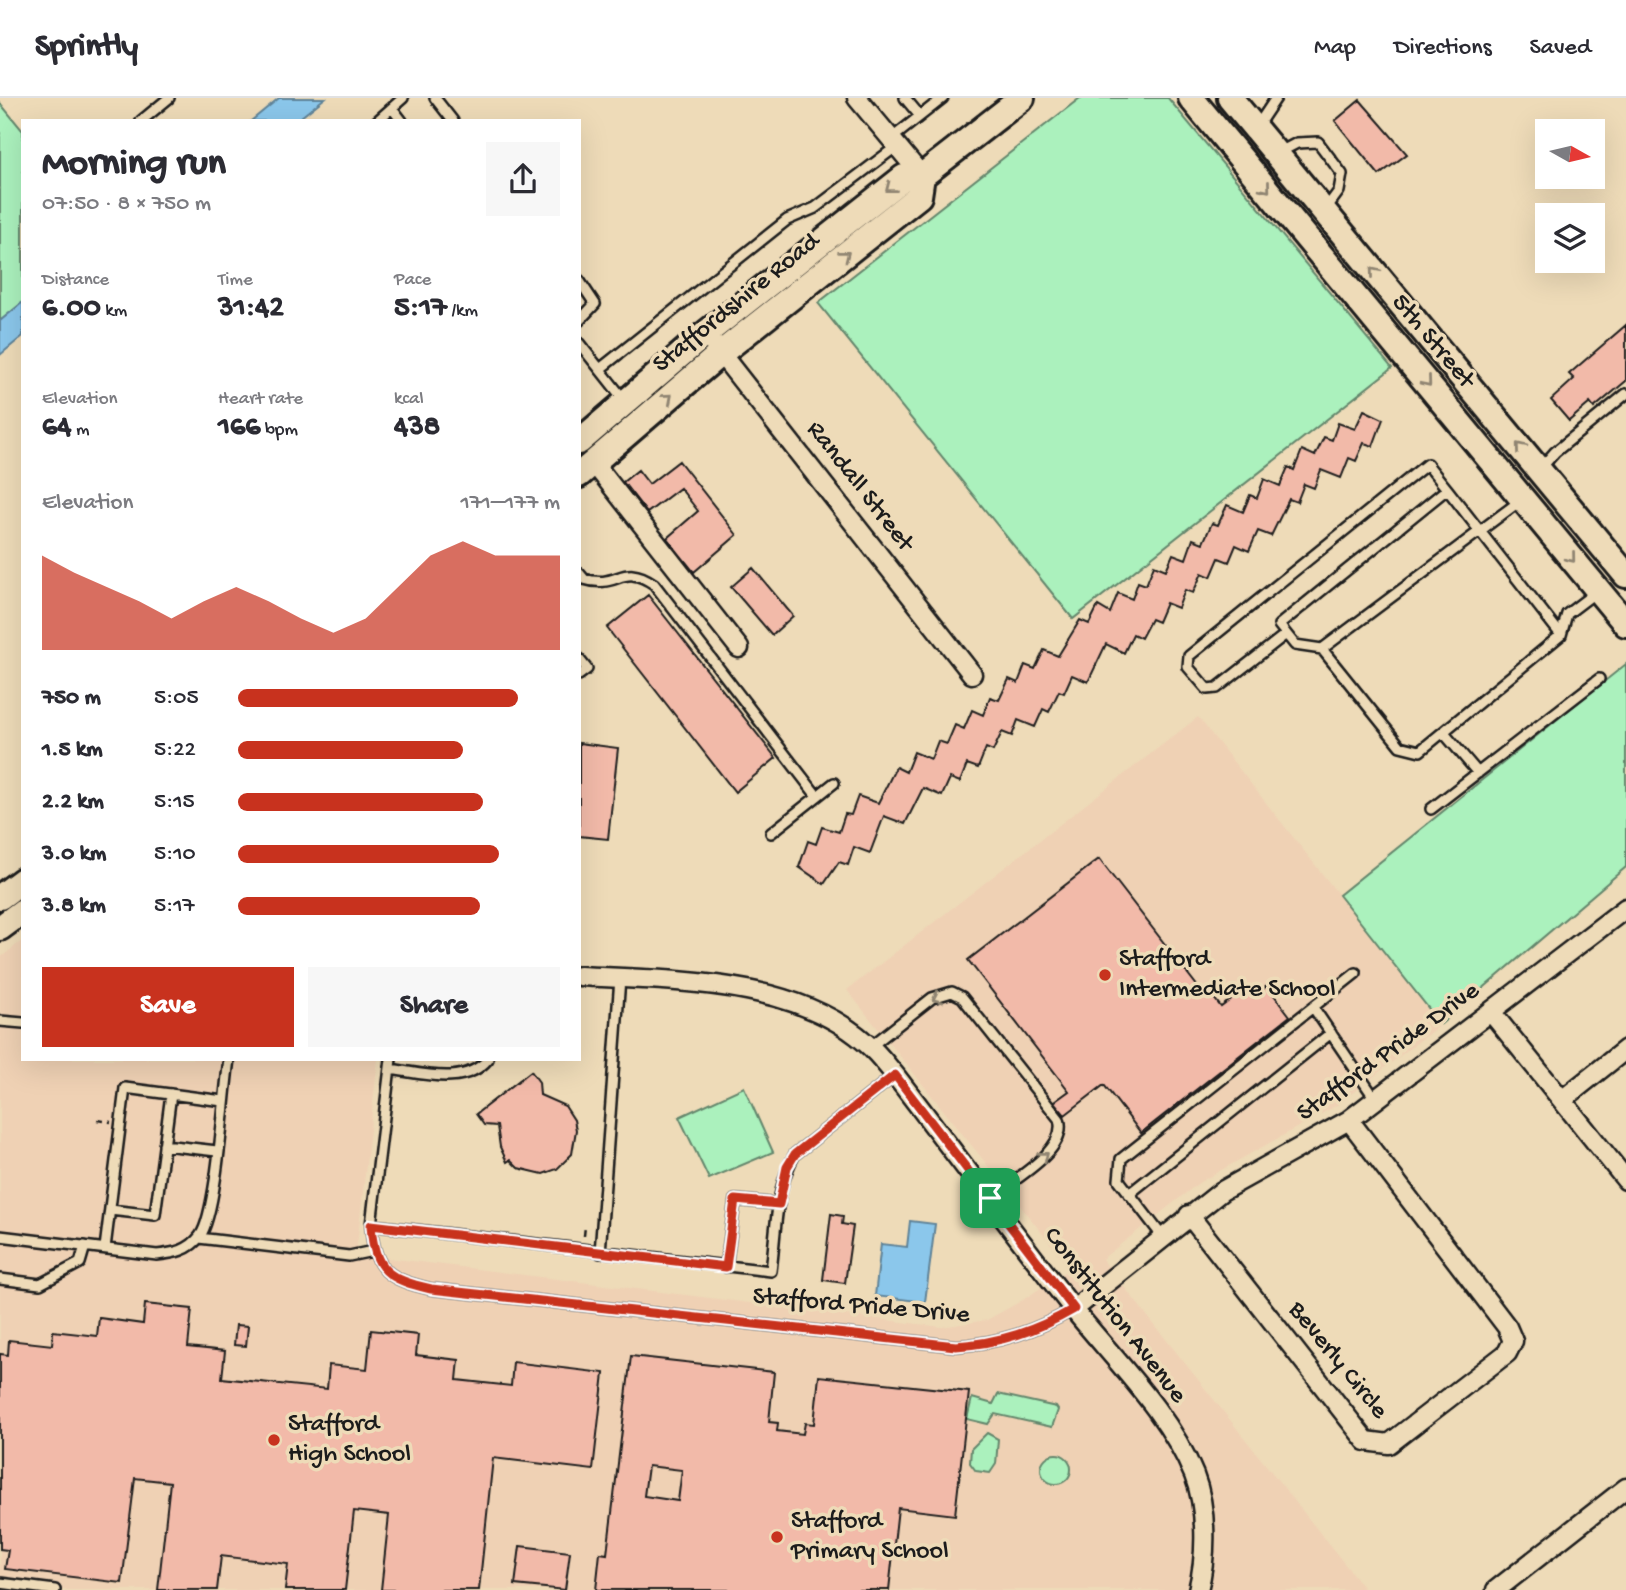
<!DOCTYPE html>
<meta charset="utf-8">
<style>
:root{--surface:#fff;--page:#f7f7f7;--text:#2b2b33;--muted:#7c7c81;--line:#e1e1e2;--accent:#c8321e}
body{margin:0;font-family:"Gochi Hand",sans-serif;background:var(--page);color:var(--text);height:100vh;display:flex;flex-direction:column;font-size:26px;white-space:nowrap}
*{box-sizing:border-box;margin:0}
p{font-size:23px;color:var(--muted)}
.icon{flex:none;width:38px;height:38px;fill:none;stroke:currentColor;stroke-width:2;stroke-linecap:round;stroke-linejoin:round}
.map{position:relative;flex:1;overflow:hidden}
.drawer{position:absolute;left:21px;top:21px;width:560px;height:942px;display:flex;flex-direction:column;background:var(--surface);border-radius:0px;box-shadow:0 7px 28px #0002}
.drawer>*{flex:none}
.needle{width:46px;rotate:98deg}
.controls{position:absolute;left:1535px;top:21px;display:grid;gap:14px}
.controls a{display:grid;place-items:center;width:70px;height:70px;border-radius:0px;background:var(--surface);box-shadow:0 7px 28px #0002;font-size:35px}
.pin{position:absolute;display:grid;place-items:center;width:60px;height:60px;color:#fff;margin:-30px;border-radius:14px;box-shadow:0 4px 10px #0006}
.round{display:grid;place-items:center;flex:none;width:74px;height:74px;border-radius:0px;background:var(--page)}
.overview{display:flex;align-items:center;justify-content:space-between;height:119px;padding:0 21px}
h1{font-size:38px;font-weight:700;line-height:52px}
.figures{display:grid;grid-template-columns:repeat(3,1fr);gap:10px;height:119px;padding:7px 21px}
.figures div{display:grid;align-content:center}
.figures b{font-size:30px;font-weight:700}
.figures small{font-size:19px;font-weight:400}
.figures p{font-size:19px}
.chart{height:196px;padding:14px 21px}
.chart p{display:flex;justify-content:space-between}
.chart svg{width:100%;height:126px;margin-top:7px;fill:var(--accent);opacity:.7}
.action{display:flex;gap:14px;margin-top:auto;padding:14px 21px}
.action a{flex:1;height:80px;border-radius:0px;background:var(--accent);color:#fff;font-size:28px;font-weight:700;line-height:80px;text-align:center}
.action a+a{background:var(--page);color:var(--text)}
ul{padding:0 21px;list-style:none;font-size:23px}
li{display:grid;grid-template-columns:112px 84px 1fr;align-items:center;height:52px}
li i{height:18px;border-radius:9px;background:var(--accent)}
header{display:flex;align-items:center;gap:42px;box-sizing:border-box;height:98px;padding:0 35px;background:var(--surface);border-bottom:2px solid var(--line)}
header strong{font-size:33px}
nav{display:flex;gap:38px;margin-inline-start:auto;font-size:24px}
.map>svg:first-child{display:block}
.built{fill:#efd1b4}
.green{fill:#abf1bd;stroke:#64866c;stroke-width:2}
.water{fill:#8bc7eb;stroke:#5f8398;stroke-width:2}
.building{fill:#f2baa9;stroke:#1c1c1c;stroke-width:2;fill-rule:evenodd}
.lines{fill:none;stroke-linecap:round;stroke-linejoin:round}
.service-casing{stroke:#1c1c1c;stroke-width:14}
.minor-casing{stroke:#1c1c1c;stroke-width:23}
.secondary-casing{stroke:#1c1c1c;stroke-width:30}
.path{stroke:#1c1c1c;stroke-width:2.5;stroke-dasharray:7 5;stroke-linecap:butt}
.service{stroke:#eedbb8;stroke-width:9}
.minor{stroke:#eedbb8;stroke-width:18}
.secondary{stroke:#eedbb8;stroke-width:24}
.oneway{stroke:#908572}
.route-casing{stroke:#fff;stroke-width:14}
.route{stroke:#c8321e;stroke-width:9}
.poi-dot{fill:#c8321e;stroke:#eedbb8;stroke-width:2.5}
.labels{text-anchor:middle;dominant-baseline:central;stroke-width:7;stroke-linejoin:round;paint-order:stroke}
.street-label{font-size:26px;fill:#1c1c1c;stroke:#eedbb8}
.poi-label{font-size:26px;fill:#1c1c1c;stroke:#eedbb8;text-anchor:start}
</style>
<header>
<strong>Sprintly</strong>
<nav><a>Map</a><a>Directions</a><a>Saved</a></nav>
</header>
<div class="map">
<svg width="1626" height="1492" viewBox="0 0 1626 1492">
<rect width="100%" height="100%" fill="#eedbb8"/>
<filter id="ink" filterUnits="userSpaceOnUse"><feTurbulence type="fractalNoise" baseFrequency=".0143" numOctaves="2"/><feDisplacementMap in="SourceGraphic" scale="14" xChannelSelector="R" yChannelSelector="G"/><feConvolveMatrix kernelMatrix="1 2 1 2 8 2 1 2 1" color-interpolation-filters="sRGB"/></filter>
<g filter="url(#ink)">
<path class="built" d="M1198 619 1441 926 1337 1007 1200 1084 1102 1161 1363 1489 1359 1492H0V860L23 842V961H378L356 1156 942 1229 987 1222 1023 1202 1070 1170 847 892Z"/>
<path class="green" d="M1080 0H1168L1392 270 1073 521 818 205Z
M0 5 23 33V204L0 223Z
M1626 566V769L1441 926 1339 797Z
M744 989 773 1054 709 1081 679 1019Z
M998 1296 1056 1309 1058 1312 1052 1329 995 1316 988 1326 967 1321 972 1300 993 1306Z
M987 1335 998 1341 996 1366 990 1375 976 1373 970 1365 971 1351Z
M1041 1371a15 15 0 1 1 30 0a15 15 0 1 1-30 0Z"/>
<path class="water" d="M279 0H325L296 23H251Z
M23 204V238L0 257V223Z
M910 1123 935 1126 925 1204 875 1198 881 1146 907 1149Z"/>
<path class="building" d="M1360 2 1407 56 1379 77 1335 23Z
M1626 227V283L1594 310 1590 305 1569 323 1551 302 1574 281 1569 276Z
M1364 312 1383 321 1373 348 1364 345 1356 363 1349 360 1341 380 1321 372 1314 390 1304 386 1297 404 1289 401 1271 438 1258 433 1249 453 1236 447 1229 464 1219 460 1211 479 1202 475 1193 495 1185 492 1178 510 1166 505 1158 524 1151 521 1141 540 1133 536 1124 555 1106 546 1088 584 1072 577 1064 595 1059 593 1049 614 1043 611 1035 629 1018 622 1012 638 1002 634 993 653 986 650 978 670 967 666 960 684 950 680 942 698 923 690 905 726 884 718 870 755 854 749 848 767 839 764 824 786 799 769 808 743 816 746 822 729 839 734 845 716 851 717 858 698 878 705 896 669 906 674 914 654 931 661 938 643 947 646 955 627 964 631 972 612 983 617 990 599 999 602 1009 581 1018 585 1025 567 1035 571 1044 552 1058 558 1080 522 1089 526 1098 508 1110 515 1118 495 1132 501 1138 484 1146 487 1154 467 1166 472 1173 456 1186 461 1193 441 1203 445 1212 425 1218 427 1227 407 1243 414 1250 397 1257 400 1264 381 1280 388 1288 369 1294 372 1302 352 1315 358 1324 339 1332 342 1338 325 1355 331Z
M679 363 737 437 694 474 667 440 698 413 680 390 647 415 623 384 638 372 649 386Z
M753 470 793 518 772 537 731 489Z
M648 497 776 660 735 694 607 530Z
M579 645 618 650 608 741 579 738Z
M1099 761 1205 898 1210 895 1221 909 1246 890 1253 899 1267 888 1290 918 1141 1035 1104 987 1065 1017 1054 1004 1069 993 968 862Z
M531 973 539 984 540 997 565 1008 574 1022 576 1032 572 1056 557 1071 543 1076 518 1070 510 1062 507 1064 500 1049 497 1028 484 1027 476 1016Z
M831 1116 843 1118 842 1126 853 1128 845 1185 823 1182Z
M145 1206 192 1211 188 1249 225 1253 222 1280 327 1291 329 1267 367 1271 371 1232 418 1237 416 1257 459 1262 457 1282 511 1288 513 1264 604 1275 593 1372 493 1360 479 1492H381L389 1417 354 1413 345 1492H285L288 1466 221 1458 217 1492H158L170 1384 135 1380 122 1485 5 1471 8 1452 0 1451V1256L8 1257 9 1242 52 1247 53 1233 97 1238 99 1220 143 1226Z
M236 1227 248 1228 246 1248 234 1247Z
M631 1258 774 1274 769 1324 778 1325 777 1333 803 1336 805 1325 814 1326 819 1278 969 1294 955 1417 898 1410 889 1492H596L600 1455 607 1456ZM648 1368 682 1372 678 1403 644 1398Z
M520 1448 570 1454 565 1492 515 1487Z"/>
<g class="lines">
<g class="service-casing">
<path id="service" d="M435 0 453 23
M905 0 920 18
M392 10 402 23
M141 23 169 0
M377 23 403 0
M1256 30 1276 0
M891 41 943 0
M1278 55 1297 45 1318 44 1342 76 1339 93 1325 112
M579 182 595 206 579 223
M579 245 625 303
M600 271 787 122 815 110 897 48
M1540 371 1555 354 1626 296
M1520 403 1322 551 1400 648 1420 653 1561 537 1567 516 1596 494
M579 475 584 481C619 492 621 463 654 486L817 698
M1286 536 1217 590 1207 591 1188 569 1189 558 1427 366 1447 391
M1322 551 1295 547 1279 527 1447 391 1561 537
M579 561 587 571 579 577
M1443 634 1478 675
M1431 711 1599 581
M771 735 834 685
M1313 909 1376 1002
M0 923 23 925
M870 949 932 900 952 894 962 899 1059 1021C1069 1052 1013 1082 990 1100
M391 961 371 1127C374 1173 388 1181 431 1191L956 1248C1000 1245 1036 1233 1074 1211
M390 971C421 975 465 989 488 961
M164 1047 217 1053
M1129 1096 1331 935
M110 1112 155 1117 171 996
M371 1127 771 1173C776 1135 775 1090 795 1056L895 977
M0 1138 157 1157C174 1155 189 1153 200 1138 217 1115 224 995 229 961
M1162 1138 1119 1082 1121 1061 1356 875
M199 1140 349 1158 373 1153
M105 1150 125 990 223 1003
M600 1155 620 880
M726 1169 735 1102 779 1106
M0 1181 40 1186 80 1165 85 1148
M0 1485 55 1492"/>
</g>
<g class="minor-casing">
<path id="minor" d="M857 0 922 78
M714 247 972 576
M593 364 739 550
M579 878C672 883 793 880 866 945 877 954 886 966 895 977 955 1055 1014 1136 1075 1213 1117 1265 1169 1315 1194 1377 1207 1410 1207 1457 1198 1492
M1492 915 1626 1082
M1562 1002 1626 951
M1189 1117 1366 1343 1389 1346 1507 1255 1513 1243 1507 1229 1349 1022
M1074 1211 1222 1093 1349 1022 1626 810
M1496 1492 1626 1390"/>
</g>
<g class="secondary-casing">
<path id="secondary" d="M1191 0 1626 526
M1230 0 1626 477
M579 344 705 236 904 79 922 78 1022 0
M579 377 721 255 919 98 922 78
M0 799 23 782
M0 830 23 813"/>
</g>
<path class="path" d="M97 1022 111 1024
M584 1138 585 1128"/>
<use href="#service" class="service"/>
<use href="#minor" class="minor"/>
<use href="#secondary" class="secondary"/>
</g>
<defs><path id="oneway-chevron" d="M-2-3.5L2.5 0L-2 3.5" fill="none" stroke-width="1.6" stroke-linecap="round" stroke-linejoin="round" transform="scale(1.75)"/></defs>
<g class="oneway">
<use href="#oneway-chevron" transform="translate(890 90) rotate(142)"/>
<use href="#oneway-chevron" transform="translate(1266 90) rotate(50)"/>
<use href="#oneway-chevron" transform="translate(845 157) rotate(-38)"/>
<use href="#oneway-chevron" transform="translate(1374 174) rotate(-130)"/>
<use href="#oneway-chevron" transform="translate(1427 284) rotate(50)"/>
<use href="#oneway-chevron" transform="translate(668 300) rotate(-41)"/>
<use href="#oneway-chevron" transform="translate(1520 349) rotate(-130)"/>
<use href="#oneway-chevron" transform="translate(1571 460) rotate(51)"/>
<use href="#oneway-chevron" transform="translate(937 900) rotate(155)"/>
<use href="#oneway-chevron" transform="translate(1044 1058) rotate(-38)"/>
</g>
</g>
<g class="lines" filter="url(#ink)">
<g class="route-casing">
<path id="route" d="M895 977 1074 1211C1036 1233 1000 1245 956 1248L431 1191C388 1181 374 1173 371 1127L726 1169 735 1102 779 1106 787 1069 795 1056Z"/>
</g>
<use href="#route" class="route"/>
</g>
<g class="poi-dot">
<circle cx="1105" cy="877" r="7"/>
<circle cx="274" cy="1342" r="7"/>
<circle cx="777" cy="1439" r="7"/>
</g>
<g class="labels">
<g class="street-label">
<text transform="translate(737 206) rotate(-39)">Staffordshire Road</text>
<text transform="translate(1432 244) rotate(50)">5th Street</text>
<text transform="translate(859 389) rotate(52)">Randall Street</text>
<text transform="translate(1389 955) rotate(-36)">Stafford Pride Drive</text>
<text transform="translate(861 1209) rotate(5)">Stafford Pride Drive</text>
<text transform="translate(1114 1218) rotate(52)">Constitution Avenue</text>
<text transform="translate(1337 1263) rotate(51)">Beverly Circle</text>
</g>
<g class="poi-label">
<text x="1119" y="862">Stafford<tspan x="1119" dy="30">Intermediate School</tspan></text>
<text x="288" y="1327">Stafford<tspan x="288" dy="30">High School</tspan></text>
<text x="791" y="1424">Stafford<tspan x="791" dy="30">Primary School</tspan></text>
</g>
</g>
</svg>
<div class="controls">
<a><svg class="needle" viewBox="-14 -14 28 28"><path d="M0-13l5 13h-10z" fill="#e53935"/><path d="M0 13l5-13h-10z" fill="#7c7c81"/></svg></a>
<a><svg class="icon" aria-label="layers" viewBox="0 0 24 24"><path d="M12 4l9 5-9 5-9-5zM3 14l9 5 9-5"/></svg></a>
</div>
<div class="pin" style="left:990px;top:1100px;background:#1e9e55"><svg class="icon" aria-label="arrive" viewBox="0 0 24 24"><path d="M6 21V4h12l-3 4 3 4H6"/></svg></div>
<section class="drawer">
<div class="overview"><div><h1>Morning run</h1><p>07:50 · 8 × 750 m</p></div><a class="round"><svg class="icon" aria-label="share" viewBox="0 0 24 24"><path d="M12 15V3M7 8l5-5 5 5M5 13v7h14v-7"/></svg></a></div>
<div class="figures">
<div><p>Distance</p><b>6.00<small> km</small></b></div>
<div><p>Time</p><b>31:42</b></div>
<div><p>Pace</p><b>5:17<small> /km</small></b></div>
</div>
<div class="figures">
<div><p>Elevation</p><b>64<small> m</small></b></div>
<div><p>Heart rate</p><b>166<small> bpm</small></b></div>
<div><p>kcal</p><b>438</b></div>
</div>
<div class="chart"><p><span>Elevation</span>171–177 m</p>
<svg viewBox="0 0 160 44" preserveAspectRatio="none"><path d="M0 44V11L10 17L20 22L30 27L40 33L50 27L60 22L70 27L80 33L90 38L100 33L110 22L120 11L130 6L140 11L150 11L160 11V44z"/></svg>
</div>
<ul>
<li><b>750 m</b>5:05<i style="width:87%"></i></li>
<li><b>1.5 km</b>5:22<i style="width:70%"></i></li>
<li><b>2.2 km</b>5:15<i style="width:76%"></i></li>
<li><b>3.0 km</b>5:10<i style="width:81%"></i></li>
<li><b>3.8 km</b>5:17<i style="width:75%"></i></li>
</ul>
<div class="action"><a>Save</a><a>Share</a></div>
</section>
</div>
